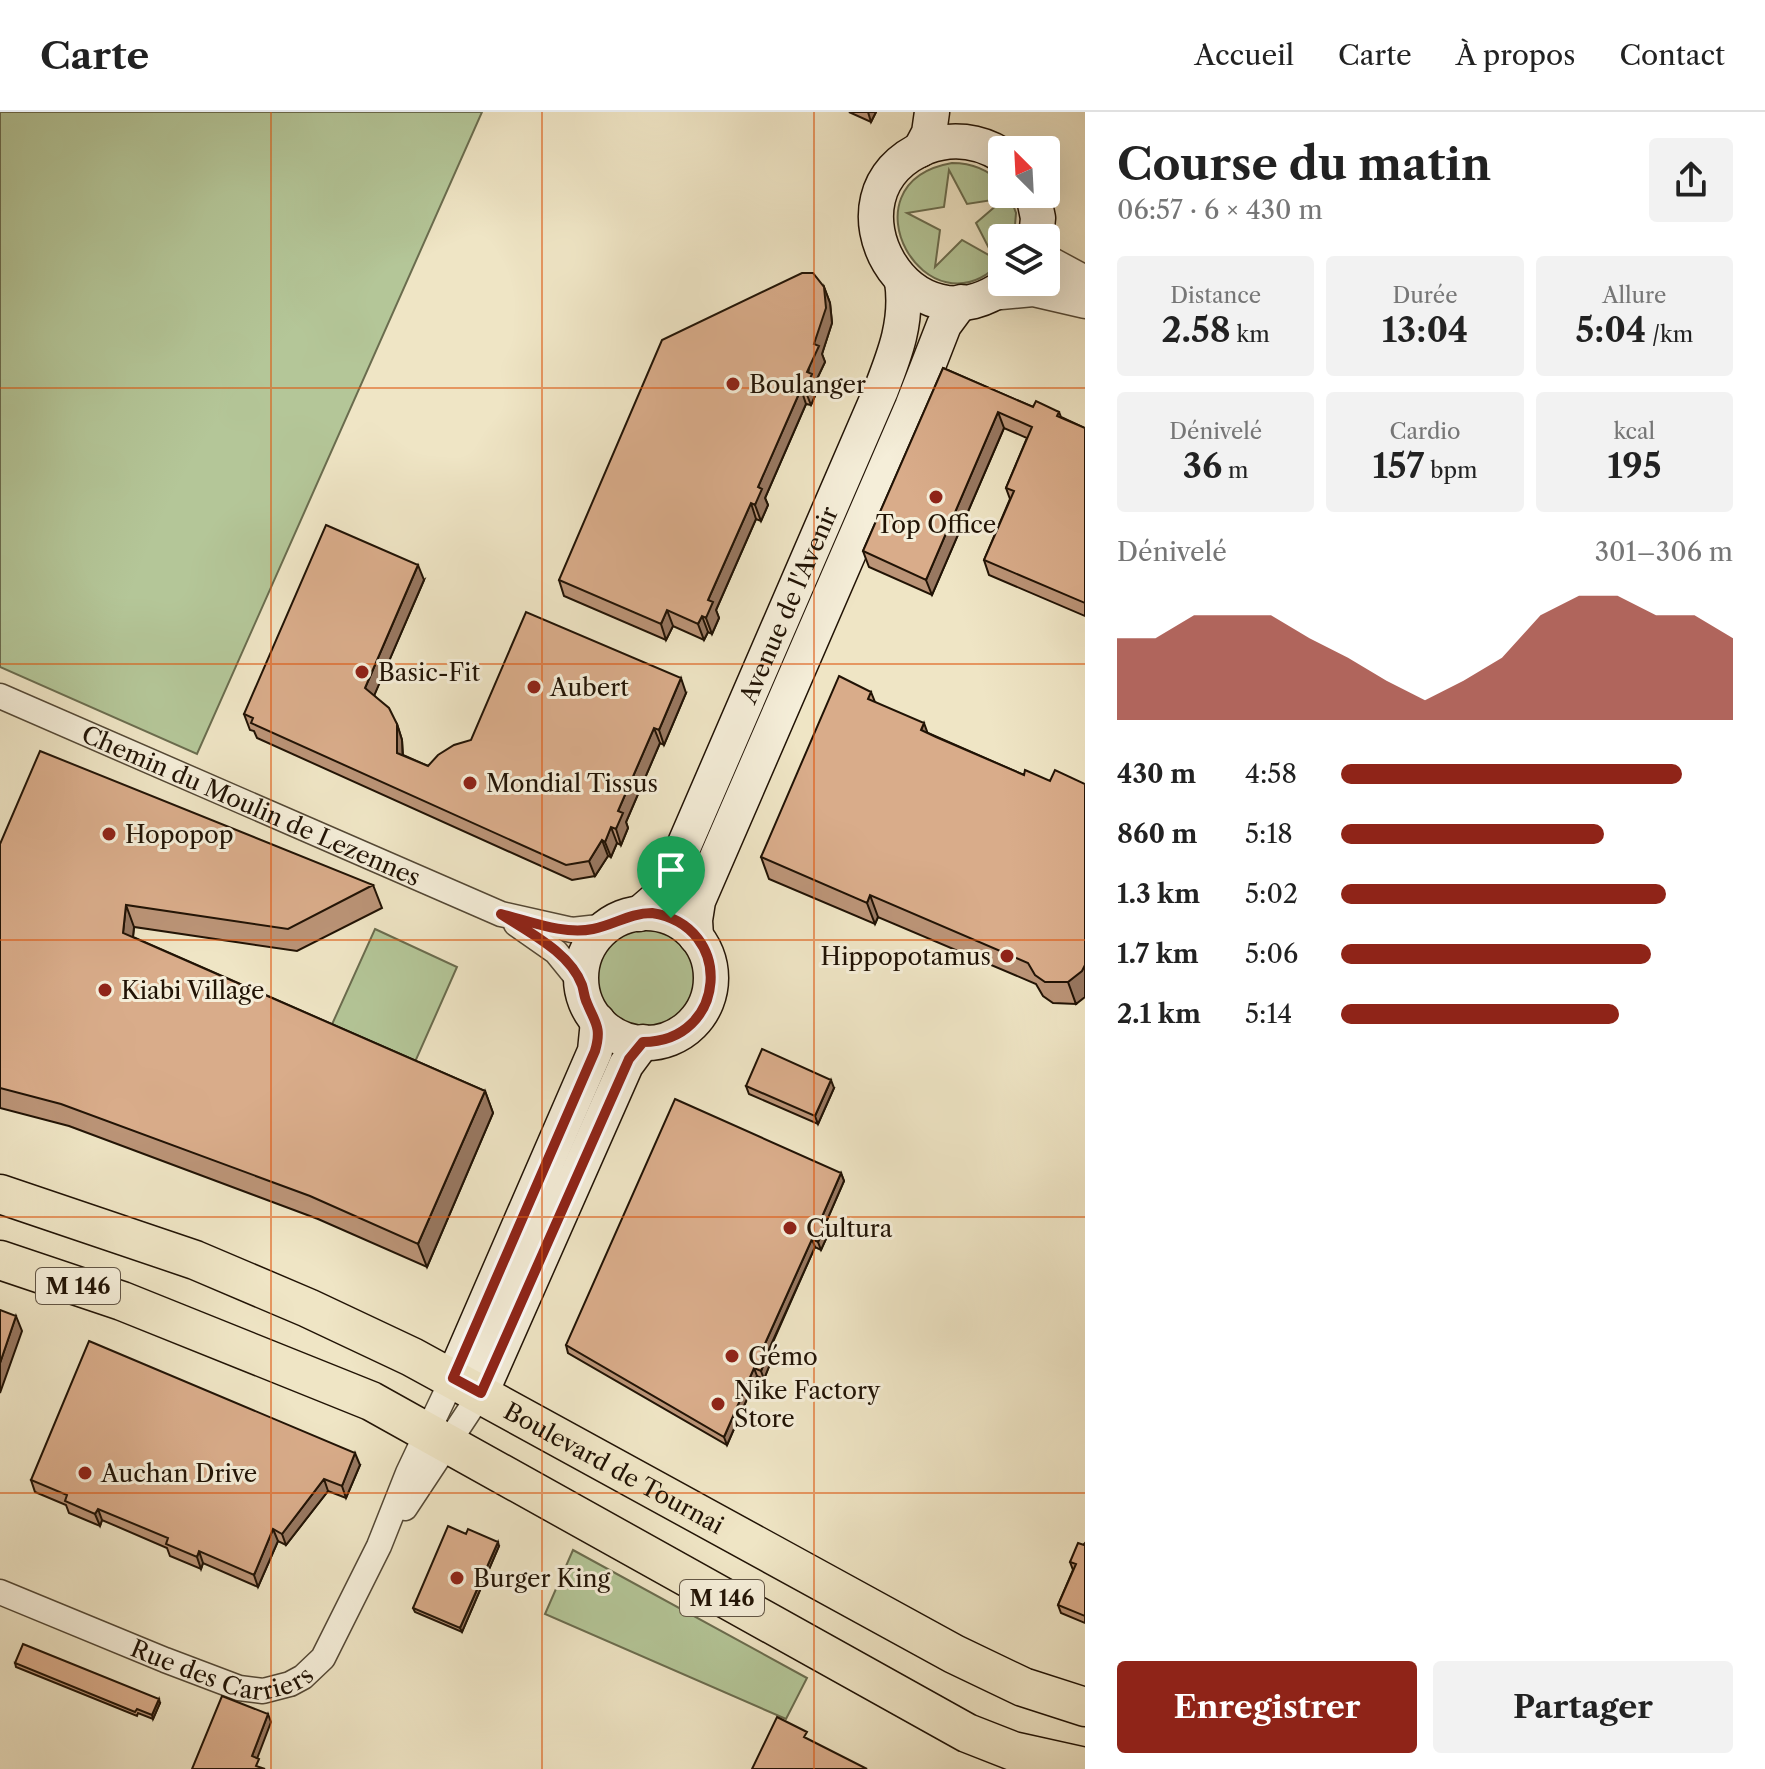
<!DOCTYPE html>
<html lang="fr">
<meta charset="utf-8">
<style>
:root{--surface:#fff;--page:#f2f2f2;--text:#222;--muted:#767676;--line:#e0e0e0;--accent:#8f2418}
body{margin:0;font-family:"Libre Caslon Text",serif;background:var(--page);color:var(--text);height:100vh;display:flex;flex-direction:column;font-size:30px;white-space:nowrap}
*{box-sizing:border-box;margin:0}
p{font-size:26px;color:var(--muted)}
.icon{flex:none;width:44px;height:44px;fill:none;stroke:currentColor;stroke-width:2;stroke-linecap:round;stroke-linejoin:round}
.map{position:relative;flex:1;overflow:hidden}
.panel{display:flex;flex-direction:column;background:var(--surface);width:680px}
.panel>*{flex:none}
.needle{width:52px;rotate:336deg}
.fabs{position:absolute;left:988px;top:24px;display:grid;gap:16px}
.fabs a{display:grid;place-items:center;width:72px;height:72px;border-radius:8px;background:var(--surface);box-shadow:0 8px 32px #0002;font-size:40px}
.pin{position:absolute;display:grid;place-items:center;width:68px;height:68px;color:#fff;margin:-82px -34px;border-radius:50% 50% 50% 0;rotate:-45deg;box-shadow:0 0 8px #0007}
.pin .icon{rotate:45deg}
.round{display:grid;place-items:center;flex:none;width:84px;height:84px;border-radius:8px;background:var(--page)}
.headline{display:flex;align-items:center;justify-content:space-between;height:136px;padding:0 32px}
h1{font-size:44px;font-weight:700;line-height:60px}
.figures{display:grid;grid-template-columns:repeat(3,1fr);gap:12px;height:136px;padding:8px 32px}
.figures div{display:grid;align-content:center;border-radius:8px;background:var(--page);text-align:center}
.figures b{font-size:34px;font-weight:700}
.figures small{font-size:22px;font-weight:400}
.figures p{font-size:22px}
.chart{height:224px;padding:16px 32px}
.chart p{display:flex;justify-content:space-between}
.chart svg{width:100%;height:144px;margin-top:8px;fill:var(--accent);opacity:.7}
.cta{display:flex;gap:16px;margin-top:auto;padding:16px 32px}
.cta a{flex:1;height:92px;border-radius:8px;background:var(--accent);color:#fff;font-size:32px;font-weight:700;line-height:92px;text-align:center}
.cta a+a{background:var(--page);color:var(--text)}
ul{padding:0 32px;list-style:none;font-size:26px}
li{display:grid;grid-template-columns:128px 96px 1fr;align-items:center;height:60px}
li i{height:20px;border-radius:10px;background:var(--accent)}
header{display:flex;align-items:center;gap:48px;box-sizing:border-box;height:112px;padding:0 40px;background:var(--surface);border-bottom:2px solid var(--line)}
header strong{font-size:38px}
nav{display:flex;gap:44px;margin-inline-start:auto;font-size:28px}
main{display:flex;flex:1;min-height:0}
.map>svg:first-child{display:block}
.green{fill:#b4c698;stroke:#6a6c4e;stroke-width:2;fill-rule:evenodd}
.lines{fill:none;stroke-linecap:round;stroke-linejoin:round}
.minor-casing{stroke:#544835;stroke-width:27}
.tertiary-casing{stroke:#544835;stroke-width:33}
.secondary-casing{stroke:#211305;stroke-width:37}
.primary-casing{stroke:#211305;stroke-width:41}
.minor{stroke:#f5eed9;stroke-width:24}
.tertiary{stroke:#f5eed9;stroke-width:30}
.secondary{stroke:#f5eed9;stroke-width:34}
.primary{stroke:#efe5c5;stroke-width:38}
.wall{fill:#bb9477;stroke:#211305;stroke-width:2}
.shaded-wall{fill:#987861;stroke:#211305;stroke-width:2}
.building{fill:#d9ac8a;stroke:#211305;stroke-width:2}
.route-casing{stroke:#fff;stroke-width:16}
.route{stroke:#8f2418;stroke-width:10}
.grid{fill:none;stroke:#de560c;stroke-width:2;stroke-opacity:0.55}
.poi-dot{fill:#8f2418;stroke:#f5eed9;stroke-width:3}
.labels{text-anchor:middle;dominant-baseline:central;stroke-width:6;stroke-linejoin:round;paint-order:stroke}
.shield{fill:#f5eed9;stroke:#615545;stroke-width:2}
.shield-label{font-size:22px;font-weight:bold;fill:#211305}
.poi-label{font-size:24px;fill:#211305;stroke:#f5eed9;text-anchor:start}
.street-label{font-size:24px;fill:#211305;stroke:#f5eed9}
</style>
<header>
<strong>Carte</strong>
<nav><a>Accueil</a><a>Carte</a><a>À propos</a><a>Contact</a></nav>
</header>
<main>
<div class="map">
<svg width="1085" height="1657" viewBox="0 0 1085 1657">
<rect width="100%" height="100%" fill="#efe5c5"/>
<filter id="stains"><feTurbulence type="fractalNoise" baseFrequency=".0025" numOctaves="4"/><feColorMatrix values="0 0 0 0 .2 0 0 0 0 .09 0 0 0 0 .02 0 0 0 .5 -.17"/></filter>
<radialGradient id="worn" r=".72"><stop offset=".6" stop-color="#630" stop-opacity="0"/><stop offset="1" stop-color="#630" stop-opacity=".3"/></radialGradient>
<path class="green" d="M0 0H482L197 642 0 555Z
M952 51C972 51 988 57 1002 72V82H1009L1016 101 1014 126H1002V149C927 229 838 71 952 51ZM949 58 967 92 1005 86 976 111 994 146 962 128 935 155 940 118 907 101 944 95Z
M593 865a53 53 0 1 1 106 0a53 53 0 1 1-106 0Z
M375 817 457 855 411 959 329 919Z
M573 1438 807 1566 786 1607 545 1502Z"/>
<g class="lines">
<g class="minor-casing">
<g id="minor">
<path id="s1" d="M0 584 501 802 572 818 608 814"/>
<path d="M516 812 556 840 582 872"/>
<path d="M405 1396 481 1281"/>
<path id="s2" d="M0 1480 165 1548 239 1576 263 1579 290 1572 303 1565 323 1546 379 1434 408 1361 453 1266"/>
</g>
</g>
<g class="tertiary-casing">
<path id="tertiary" d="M1046 148 1085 169
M990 183 1033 179 1085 191"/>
</g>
<g class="secondary-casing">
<g id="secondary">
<path d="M920 38 929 21 932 0"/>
<path d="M1002 43C979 29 952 25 926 35 814 81 911 251 1010 170"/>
<path d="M1033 82 1038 106 1036 126"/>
<circle cx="646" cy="866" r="65"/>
<path id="s3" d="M639 802 660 784 667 773 881 278C895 242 908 209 902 169"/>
<path d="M696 825 695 808 698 789 912 295 944 213 961 190"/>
<path d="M453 1266 595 939 598 909"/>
<path d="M481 1281 626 953 643 930"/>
</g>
</g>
<g class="primary-casing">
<g id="primary">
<path id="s4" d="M0 1082 195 1148 308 1196 412 1245 954 1542 1023 1575 1085 1595"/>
<path d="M0 1148 122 1189 371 1289 967 1621 1013 1639 1085 1655"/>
</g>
</g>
<use href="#minor" class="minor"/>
<use href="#tertiary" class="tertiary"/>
<use href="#secondary" class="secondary"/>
<use href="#primary" class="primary"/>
</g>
<path class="wall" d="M849 0H876L871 10Z
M824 175 830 191 832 211 822 242 825 250 815 271 818 277 811 293 806 292 765 386 768 393 761 409 756 407 716 498 719 506 712 522 708 520 704 528 673 514 666 528 564 484 559 468Z
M943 256 1033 295 1059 300 1061 305 1085 316V504L989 463 984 448 1010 387 1006 376 1027 326 1004 316 932 483 869 455 863 439Z
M424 468 374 583 397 612 402 628 403 643 428 654 686 581 664 633 660 631 626 710 628 716 621 733 617 731 611 745 608 744 595 764 572 768 257 626 254 619 250 618 244 602Z
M871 580 875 590 928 621 1024 663 1076 892 1053 891 1043 884 1036 872 878 805 875 812 769 767 761 745Z
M0 732 373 773 382 796 297 839 134 815 133 825 485 979 493 1001 427 1155 318 1107 69 1014 0 996Z
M746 974 834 976 818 1012 749 982Z
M841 1061 844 1069 826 1110 830 1118 821 1138 815 1135 769 1239 772 1247 764 1267 757 1264 727 1333 568 1241 566 1233Z
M360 1353 346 1386 328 1379 286 1433 278 1429 258 1475 203 1451 201 1457 170 1444 167 1436 102 1408 100 1414 69 1401 66 1393 35 1380 31 1368Z
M466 1422 499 1434 462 1520 415 1500 413 1496Z
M1085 1431V1511L1061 1501 1058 1493 1073 1458 1070 1450Z
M15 1551 160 1591 153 1607 138 1601 137 1604 16 1555Z"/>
<path class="shaded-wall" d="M868 0H876L871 10Z
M824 175 830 191 832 211 822 242 825 250 815 271 818 277 811 293 805 278Z
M801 277 806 292 765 386 768 393 761 409 755 393 758 375Z
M998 300 1004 316 932 483 926 468Z
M751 391 756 407 716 498 719 506 712 522 706 506 708 488Z
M418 453 424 468 371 591 365 576Z
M667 498 673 514 666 528 661 512Z
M702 504 708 520 704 528 698 512Z
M681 566 686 581 664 633 659 618Z
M924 611 932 633 921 618Z
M397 612 402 628 403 656 397 641Z
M654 616 660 631 626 710 628 716 621 733 616 717 618 699Z
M611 715 617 731 611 745 605 730Z
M602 728 608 744 595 764 589 749Z
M870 783 878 805 875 812 867 791Z
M126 793 134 815 131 843 123 821Z
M1085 853V885L1076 892 1068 870Z
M831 968 834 976 818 1012 815 1004Z
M485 979 493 1001 427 1155 418 1132Z
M841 1061 844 1069 824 1115 821 1107Z
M827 1110 830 1118 821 1138 818 1130Z
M812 1127 815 1135 766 1244 763 1236Z
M16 1204 22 1219 0 1281V1251Z
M769 1239 772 1247 764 1267 761 1259Z
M754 1256 757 1264 727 1333 724 1325Z
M355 1341 360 1353 346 1386 342 1374Z
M324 1367 328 1379 286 1433 282 1422Z
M98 1397 102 1408 100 1414 95 1402Z
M273 1417 278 1429 258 1475 254 1463Z
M498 1430 499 1434 462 1520 460 1516Z
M199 1439 203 1451 201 1457 197 1445Z
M159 1587 160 1591 153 1607 152 1603Z
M268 1602 271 1610 255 1652 252 1644Z"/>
<path class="building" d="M802 161H813L824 175 826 196 814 232 819 234 807 260 812 262 805 278 801 277 758 375 762 377 755 393 751 391 708 488 713 490 706 506 702 504 698 512 667 498 661 512 559 468 662 228Z
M943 256 1033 295 1036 289 1059 300 1057 304 1085 316V491L984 448 1014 379 1006 376 1032 315 998 300 926 468 863 439Z
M326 413 418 453 365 576 389 596 397 612V641L428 654 438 643 454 633 471 628 526 500 681 566 659 618 654 616 618 699 623 701 616 717 611 715 605 730 602 728 589 749 566 753 251 611 253 606 244 602Z
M839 564 871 580 868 587 924 611 921 618 936 625 1024 663 1025 658 1050 669 1055 658 1085 672V853L1082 859 1068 870H1045L1035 863 1028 851 870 783 867 791 761 745Z
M40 639 373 773 288 817 126 793 123 821 485 979 418 1132 310 1084 61 992 0 976V732Z
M762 937 831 968 815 1004 746 974Z
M675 987 841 1061 821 1107 827 1110 818 1130 812 1127 763 1236 769 1239 761 1259 754 1256 724 1325 566 1233Z
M0 1198 16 1204 0 1251Z
M89 1229 355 1341 342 1374 324 1367 282 1422 273 1417 254 1463 199 1439 197 1445 166 1432 168 1426 98 1397 95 1402 65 1389 67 1383 31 1368Z
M448 1414 466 1422 468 1417 498 1430 460 1516 413 1496Z
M1078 1431 1084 1433 1085 1431V1504L1058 1493 1076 1452 1070 1450Z
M23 1532 159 1587 152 1603 137 1597 135 1600 15 1551Z
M222 1584 268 1602 252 1644 259 1647 256 1654 265 1657H192Z
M777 1605 807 1620 804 1625 867 1657H752Z"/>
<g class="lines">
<g class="route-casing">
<path id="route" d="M652 801C736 814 727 930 643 930L629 947 481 1281 453 1266 595 939C602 915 595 911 587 891 584 885 584 879 582 873 570 840 528 820 501 802 530 809 563 823 593 817 614 813 630 801 652 801Z"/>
</g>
<use href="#route" class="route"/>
</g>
<path class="grid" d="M271 0V1657M542 0V1657M814 0V1657M0 276H1085M0 552H1085M0 828H1085M0 1105H1085M0 1381H1085"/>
<g class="poi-dot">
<circle cx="733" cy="272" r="8"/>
<circle cx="936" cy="385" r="8"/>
<circle cx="362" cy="560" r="8"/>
<circle cx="534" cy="575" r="8"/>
<circle cx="470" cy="671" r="8"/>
<circle cx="109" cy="722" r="8"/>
<circle cx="1007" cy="844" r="8"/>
<circle cx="105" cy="878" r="8"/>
<circle cx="790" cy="1116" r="8"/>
<circle cx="732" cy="1244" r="8"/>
<circle cx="718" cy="1292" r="8"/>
<circle cx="85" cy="1361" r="8"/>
<circle cx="457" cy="1466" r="8"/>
</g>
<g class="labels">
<g class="shield">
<rect x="36" y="1156" width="84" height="36" rx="6"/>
<rect x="680" y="1468" width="84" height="36" rx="6"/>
</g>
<g class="shield-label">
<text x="78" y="1174">M 146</text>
<text x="722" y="1486">M 146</text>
</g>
<g class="poi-label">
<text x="749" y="272">Boulanger</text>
<text x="936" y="412" text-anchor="middle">Top Office</text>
<text x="378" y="560">Basic-Fit</text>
<text x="550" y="575">Aubert</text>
<text x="486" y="671">Mondial Tissus</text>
<text x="125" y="722">Hopopop</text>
<text x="991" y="844" text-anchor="end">Hippopotamus</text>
<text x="121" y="878">Kiabi Village</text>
<text x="806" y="1116">Cultura</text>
<text x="748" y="1244">Gémo</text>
<text x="734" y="1278">Nike Factory<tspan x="734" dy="28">Store</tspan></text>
<text x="101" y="1361">Auchan Drive</text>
<text x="473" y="1466">Burger King</text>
</g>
<g class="street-label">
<text stroke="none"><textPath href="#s3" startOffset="346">Avenue de l'Avenir</textPath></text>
<text stroke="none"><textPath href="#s1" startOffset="274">Chemin du Moulin de Lezennes</textPath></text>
<text stroke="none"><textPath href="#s4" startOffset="674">Boulevard de Tournai</textPath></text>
<text stroke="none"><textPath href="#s2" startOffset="238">Rue des Carriers</textPath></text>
</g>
</g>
<rect width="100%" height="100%" filter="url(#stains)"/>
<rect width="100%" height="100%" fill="url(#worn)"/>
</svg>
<div class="fabs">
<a><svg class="needle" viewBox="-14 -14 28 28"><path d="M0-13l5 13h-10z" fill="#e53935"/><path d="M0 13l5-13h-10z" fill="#767676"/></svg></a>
<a><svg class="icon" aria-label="layers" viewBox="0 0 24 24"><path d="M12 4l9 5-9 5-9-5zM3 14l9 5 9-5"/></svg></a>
</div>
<div class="pin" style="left:671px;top:806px;background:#1e9e55"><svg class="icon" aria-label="arrive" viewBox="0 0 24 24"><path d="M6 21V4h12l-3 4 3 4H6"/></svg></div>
</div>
<section class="panel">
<div class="headline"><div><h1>Course du matin</h1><p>06:57 · 6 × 430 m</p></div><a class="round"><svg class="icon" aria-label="share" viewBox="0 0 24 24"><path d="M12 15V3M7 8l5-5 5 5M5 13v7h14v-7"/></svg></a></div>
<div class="figures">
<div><p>Distance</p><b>2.58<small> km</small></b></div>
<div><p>Durée</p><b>13:04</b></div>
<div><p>Allure</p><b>5:04<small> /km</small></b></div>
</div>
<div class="figures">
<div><p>Dénivelé</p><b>36<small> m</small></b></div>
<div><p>Cardio</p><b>157<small> bpm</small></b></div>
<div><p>kcal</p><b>195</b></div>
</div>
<div class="chart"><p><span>Dénivelé</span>301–306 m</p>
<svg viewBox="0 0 160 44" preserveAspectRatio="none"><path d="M0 44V19L10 19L20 12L30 12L40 12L50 19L60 25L70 32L80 38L90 32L100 25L110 12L120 6L130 6L140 12L150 12L160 19V44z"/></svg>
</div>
<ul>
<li><b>430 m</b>4:58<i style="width:87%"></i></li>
<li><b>860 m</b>5:18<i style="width:67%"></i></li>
<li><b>1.3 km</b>5:02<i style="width:83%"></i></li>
<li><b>1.7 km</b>5:06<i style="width:79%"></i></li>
<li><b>2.1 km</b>5:14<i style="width:71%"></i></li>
</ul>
<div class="cta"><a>Enregistrer</a><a>Partager</a></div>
</section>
</main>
